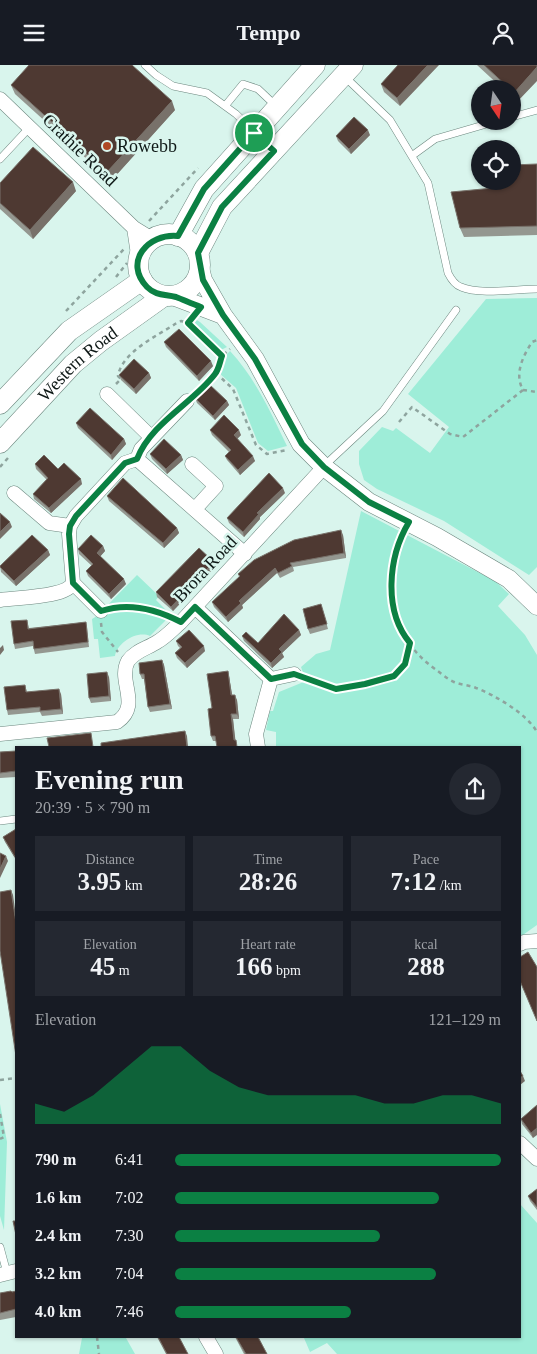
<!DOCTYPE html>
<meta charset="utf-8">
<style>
:root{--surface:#171b24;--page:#242831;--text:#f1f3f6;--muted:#9ea1a6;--accent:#0b8043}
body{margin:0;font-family:"Times New Roman",serif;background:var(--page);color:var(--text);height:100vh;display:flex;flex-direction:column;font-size:19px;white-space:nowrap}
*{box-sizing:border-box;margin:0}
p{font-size:16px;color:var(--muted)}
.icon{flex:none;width:28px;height:28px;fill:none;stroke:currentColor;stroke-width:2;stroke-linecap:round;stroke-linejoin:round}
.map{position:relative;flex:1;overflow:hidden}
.drawer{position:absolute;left:15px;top:681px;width:506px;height:592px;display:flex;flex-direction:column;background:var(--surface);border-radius:0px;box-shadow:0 1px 4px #0004}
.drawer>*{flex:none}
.needle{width:32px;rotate:167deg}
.fabs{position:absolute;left:471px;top:15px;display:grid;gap:10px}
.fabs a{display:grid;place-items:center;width:50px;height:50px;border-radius:50%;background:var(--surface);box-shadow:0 1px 4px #0004;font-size:25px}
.pin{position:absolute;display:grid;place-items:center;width:42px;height:42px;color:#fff;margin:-21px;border:2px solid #fff;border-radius:50%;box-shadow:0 1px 5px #0007}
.round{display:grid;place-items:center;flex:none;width:52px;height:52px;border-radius:26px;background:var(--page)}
.head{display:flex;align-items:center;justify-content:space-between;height:85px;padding:0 20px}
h1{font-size:28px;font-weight:800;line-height:38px}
.metrics{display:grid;grid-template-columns:repeat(3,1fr);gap:8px;height:85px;padding:5px 20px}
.metrics div{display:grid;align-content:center;border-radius:0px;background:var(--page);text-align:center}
.metrics b{font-size:25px;font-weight:800}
.metrics small{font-size:14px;font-weight:400}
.metrics p{font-size:14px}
.chart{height:140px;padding:10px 20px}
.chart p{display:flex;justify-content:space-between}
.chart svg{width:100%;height:90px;margin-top:5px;fill:var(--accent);opacity:.7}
ul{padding:0 20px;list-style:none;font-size:16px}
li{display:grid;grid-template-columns:80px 60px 1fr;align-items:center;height:38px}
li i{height:12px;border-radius:6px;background:var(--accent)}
header{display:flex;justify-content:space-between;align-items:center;height:65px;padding:0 20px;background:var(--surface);font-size:22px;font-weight:800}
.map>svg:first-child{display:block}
.green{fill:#9eedd8}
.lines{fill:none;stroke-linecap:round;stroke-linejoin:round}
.service-casing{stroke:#6c877f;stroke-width:8}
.minor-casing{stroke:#6c877f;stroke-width:15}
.tertiary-casing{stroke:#6c877f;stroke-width:19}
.secondary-casing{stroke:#6c877f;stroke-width:21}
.path{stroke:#8ea49e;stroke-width:2.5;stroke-dasharray:4 4;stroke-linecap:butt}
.service{stroke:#fff;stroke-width:7}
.minor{stroke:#fff;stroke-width:14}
.tertiary{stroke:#fff;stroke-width:18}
.secondary{stroke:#fff;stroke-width:20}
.wall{fill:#949790}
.shaded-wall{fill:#78716a}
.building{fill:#4e3932;stroke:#78716a}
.route-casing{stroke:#fff;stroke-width:10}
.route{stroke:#0b8043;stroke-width:6}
.poi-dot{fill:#af4823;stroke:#d9f5ed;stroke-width:2}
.labels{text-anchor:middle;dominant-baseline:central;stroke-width:5;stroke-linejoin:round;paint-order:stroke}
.poi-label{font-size:18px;fill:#0e1816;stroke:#d9f5ed;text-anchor:start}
.street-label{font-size:18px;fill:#0e1816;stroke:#d9f5ed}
</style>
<header><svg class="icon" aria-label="menu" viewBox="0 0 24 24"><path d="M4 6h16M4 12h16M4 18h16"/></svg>Tempo<svg class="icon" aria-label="person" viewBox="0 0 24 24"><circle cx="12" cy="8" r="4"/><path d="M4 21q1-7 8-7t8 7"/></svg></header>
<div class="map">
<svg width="537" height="1289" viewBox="0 0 537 1289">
<rect width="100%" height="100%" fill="#d9f5ed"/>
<path class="green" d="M537 233V502L529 510 444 456 377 424 364 415 359 399V386L382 362 393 366 396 363 430 388 449 362 408 329 486 234Z
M195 254 200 257 227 282 219 286 192 260Z
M230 286C256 314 271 348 287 381L268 386 258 378 236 323 219 308 223 293Z
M361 446 495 516 509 529 498 541 525 570 537 590V860L520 872V682H276V667L266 665 270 646H273L279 627 306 616 301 602 316 589 330 585Z
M137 510 159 531 156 535 171 550 150 571C137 565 117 578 115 591L100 593 98 574H94L92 554 97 551Z
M0 1039 7 1077 4 1165 0 1151Z
M520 1139 537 1158V1289H337L327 1278 310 1287 304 1273 520 1272Z
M82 1273H126L135 1289H79Z"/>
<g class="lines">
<g class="service-casing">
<path id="service" d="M145 0 156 10 173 21 207 28 236 49 273 85
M344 11 390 55 428 118 448 208C451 214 455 220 461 222 479 230 517 224 537 224
M225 41 243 19 258 24 276 41
M512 52 537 45
M413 90 435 74 497 56
M0 94 30 62
M324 401 383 346 456 245
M0 756 16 754
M0 1182 7 1208"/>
</g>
<g class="minor-casing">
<path id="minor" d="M0 34 134 163 147 171 157 172
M134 163 139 196
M107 329 151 372
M137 394 245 489
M192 399 216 421 195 444
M14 428 49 458 70 461
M73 518 101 546
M0 535C17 532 66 533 73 518L69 469 70 461 76 451 125 398 137 394 141 384 187 336
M195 542 271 614 294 609
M0 669 117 657C142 640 117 616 128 596 135 586 148 583 157 577 166 572 173 564 181 557L324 402
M258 682 256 669 271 614
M520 879 524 877 537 876
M520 1078 537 1094
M0 1210 16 1206
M206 1272 216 1289"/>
</g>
<g class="tertiary-casing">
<path id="tertiary" d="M200 203 203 215 223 250 255 294 301 379 324 402 369 437 437 472 509 514 537 541
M173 231 223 250"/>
</g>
<g class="secondary-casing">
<g id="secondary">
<circle cx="169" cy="200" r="31"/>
<path d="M178 171 204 124 315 0"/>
<path d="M198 188 222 142 353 0"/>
<path d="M0 339 69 266 142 215"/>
<path id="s1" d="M0 378 73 299 101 276 164 231"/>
</g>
</g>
<path class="path" d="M149 156 198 103
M116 212 127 198
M66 246 124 184
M189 259 222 291 230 284
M216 308 233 324 256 380 267 389 287 385
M116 319 121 314 118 311C122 287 157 271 175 259L181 256 188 258
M523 325 537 327
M196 327 216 308 222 291
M399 357 412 342 450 369 463 372 523 325C514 309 523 291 532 277L537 275
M0 402 8 393
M401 471C385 522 389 571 435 604 441 608 447 614 454 617 461 620 469 620 476 623 495 630 527 649 537 667
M113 542 131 540 168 552
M101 558 102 567 118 587
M307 614 324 618 336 624 365 619 394 611 405 599 410 578
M0 1015 16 1013
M0 1049 4 1072 0 1074
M97 1272 99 1289"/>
<use href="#service" class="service"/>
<use href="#minor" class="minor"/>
<use href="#tertiary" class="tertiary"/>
<use href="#secondary" class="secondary"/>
</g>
<path class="wall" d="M398 0 400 41 384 27 381 19Z
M477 0H537L517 37 512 32V24H503Z
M11 20 175 45 111 116 15 29Z
M370 70 351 89 338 76 336 71Z
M537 99V170L464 172 460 163 504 122Z
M0 118 76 126 33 174 0 144Z
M164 277 213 301 199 316 166 282Z
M149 308 151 313 136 329 121 315 119 310Z
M195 333 227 336 229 340 215 355 197 338Z
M76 358 124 374 126 379 112 395 78 363Z
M210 365 241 370 237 374 255 396 240 410 227 395 225 391 229 387 212 370Z
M150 389 181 390 183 395 167 409 152 394Z
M35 399 82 419 51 448 34 434 33 429 47 415 36 404Z
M285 428 260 452V454L244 472 229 458 227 453Z
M107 431 177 463 179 468 164 483 109 436Z
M343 470 346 493 293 502 294 506 280 513 277 508 242 540 243 543 228 557 214 542 212 537 239 512 238 509Z
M103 481 105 486 100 491 126 519 111 534 88 511 86 506 92 501 79 489 78 484Z
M48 485 50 490 16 521 1 507 0 501Z
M215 502 173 546 157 532 156 527Z
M321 539 328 564 310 569 308 564Z
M27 555 29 563 86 557 87 562 89 582 35 589 33 581 15 584 14 579Z
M299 565 301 570 282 588 284 592 272 603 244 576 242 571 258 578Z
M176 576 205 586 187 603 177 593 175 588 180 583 178 581Z
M162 595 164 600 172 644 150 647 148 642 144 614H142L140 609Z
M228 606 229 611 232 630 237 635 239 654H233L235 675 237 680 216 676H213L211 671 212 643Z
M109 612 111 636 91 638 89 633Z
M25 620 27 627 61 629 63 649 42 651 40 647 8 650 7 645Z
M16 686V712L0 713V687Z
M16 764V795L5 777 3 772Z
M537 1040 533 1073 522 1059 521 1054Z
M537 1124V1145L530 1136 528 1131Z
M16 1226V1252L0 1255V1228Z
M157 1272H179L188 1289H166Z
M235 1272H258L267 1289H244Z"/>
<path class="shaded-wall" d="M428 0H439L400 41 397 33Z
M537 2V16L517 37 514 28Z
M172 36 175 45 111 116 107 107Z
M368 65 370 70 351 89 349 84Z
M73 117 76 126 33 174 30 165Z
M211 296 213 301 199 316 197 311Z
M149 308 151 313 136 329 134 324Z
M227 336 229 340 215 355 213 351Z
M239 365 241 370 236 375 234 370Z
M124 374 126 379 112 395 111 390Z
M181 390 183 395 167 409 166 404Z
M253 391 255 396 240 410 238 405Z
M81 414 82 419 51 448 49 443Z
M283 423 285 428 260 452V454L244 472 243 467 257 448Z
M10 457 12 462 0 474V467Z
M177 463 179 468 164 483 163 478Z
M341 465 343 470 346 493 344 488Z
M103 481 105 486 99 493 97 488Z
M48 485 50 490 16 521 14 516Z
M214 497 215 502 173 546 171 542Z
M275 503 277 508 242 540 243 543 228 557 226 552 239 536Z
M124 514 126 519 111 534 109 529Z
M299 565 301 570 282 588 284 592 272 603 271 598 279 584Z
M3 580 4 585 0 590V583Z
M204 581 205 586 187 603 185 598Z
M162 595 164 600 172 644 170 639Z
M228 606 229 611 233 635 231 630Z
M107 607 109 612 111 636 109 631Z
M59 624 61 629 63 649 61 644Z
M235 630 237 635 239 654 237 649Z
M231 649 233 654 236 680 234 675Z
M185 666 187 671 188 682H187Z
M6 791 8 796 0 813V804Z
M11 825 13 830 16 852V858Z
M523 1011 525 1016 520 1020V1013Z
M537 1063V1070L533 1073 531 1068Z"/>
<path class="building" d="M29 0H132L172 36 107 107 11 20Z
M398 0H428L397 33 381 19Z
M484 0H537V2L514 28 512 26V24H510Z
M354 52 368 65 349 84 336 71Z
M33 82 73 117 30 165 0 138V118Z
M537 99V161L460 163 451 127 504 122V116H512V100Z
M179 264 211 296 197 311 164 277Z
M134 294 149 308 134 324 119 310Z
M209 319 227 336 213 351 195 333Z
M90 343 124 374 111 390 76 358Z
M224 350 239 365 234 370 253 391 238 405 225 391 231 385 210 365Z
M164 374 181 390 166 404 150 389Z
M44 390 58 404 64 398 81 414 49 443 33 429 48 413 35 399Z
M269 408 283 423 257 448 259 449 243 467 227 453Z
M123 413 177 463 163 478 107 431Z
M0 448 10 457 0 467Z
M341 465 344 488 290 498 292 501 278 508 275 503 239 536 241 538 226 552 212 537 240 511 238 509 254 495 294 475Z
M32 470 48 485 14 516 0 502V501Z
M91 470 103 481 97 488 124 514 109 529 86 506 93 499 78 484Z
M199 483 214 497 171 542 156 527Z
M321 539 327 559 308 564 303 544Z
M284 549 299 565 279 584 282 587 271 598 242 571 246 567 258 578Z
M27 555 28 564 86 557 88 577 34 584 33 576 14 579 11 556Z
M189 565 204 581 185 598 175 588 182 582 176 576Z
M162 595 170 639 148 642 144 609H140L139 598Z
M228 606 231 630H235L237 649H231L234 675H236L237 682H217L215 671H211L208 644 212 643 207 609Z
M107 607 109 631 89 633 87 609Z
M25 620 26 627 59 624 61 644 40 646V642L7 645 4 622Z
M185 666 187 682H101V678Z
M91 668 93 682H49L47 673Z
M16 686V706L0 708V687Z
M16 764V791L15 792 3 772Z
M0 788 6 791 0 804Z
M11 825 16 858V991L0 886V827Z
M528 887 537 902V956L520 916V892Z
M520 1006 523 1011 520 1013Z
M537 1040V1063L531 1068 521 1054Z
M537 1124V1142L528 1131Z
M13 1156H16V1170Z
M11 1226 12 1227 16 1226V1244L0 1248V1228Z
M158 1272H179L188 1289H167Z
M236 1272H258L267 1289H246Z"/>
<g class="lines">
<g class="route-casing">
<path id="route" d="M254 68 274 86 222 142 198 188 203 215 223 250 255 294 302 379 324 402 369 437 409 457C388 492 383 546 410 578L405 599 394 611 365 619 336 624 294 609 271 614 195 542 181 557C156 544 128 537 101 546L73 518 69 469 70 461 76 451 125 398 137 394C151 358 193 338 215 309 219 304 220 296 222 291L188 258 201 242C192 239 184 235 176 232 165 229 156 231 147 222 123 197 148 168 178 171L204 124Z"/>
</g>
<use href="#route" class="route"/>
</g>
<circle class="poi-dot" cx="107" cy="81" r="5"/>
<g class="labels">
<g class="poi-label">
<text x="117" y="81">Rowebb</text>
</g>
<g class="street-label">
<text transform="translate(80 85) rotate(44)">Crathie Road</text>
<text stroke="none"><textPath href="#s1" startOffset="111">Western Road</textPath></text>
<text transform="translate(205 504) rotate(-47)">Brora Road</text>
</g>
</g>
</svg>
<div class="fabs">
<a><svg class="needle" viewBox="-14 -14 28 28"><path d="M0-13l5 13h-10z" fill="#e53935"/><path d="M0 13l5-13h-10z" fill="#9ea1a6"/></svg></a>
<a><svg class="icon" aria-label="locate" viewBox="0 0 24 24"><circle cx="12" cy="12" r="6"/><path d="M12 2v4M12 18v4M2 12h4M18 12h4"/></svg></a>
</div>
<div class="pin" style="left:254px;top:68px;background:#1e9e55"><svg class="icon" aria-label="arrive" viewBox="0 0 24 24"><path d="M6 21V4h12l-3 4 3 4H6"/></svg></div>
<section class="drawer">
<div class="head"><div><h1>Evening run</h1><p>20:39 · 5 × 790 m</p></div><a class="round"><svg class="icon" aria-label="share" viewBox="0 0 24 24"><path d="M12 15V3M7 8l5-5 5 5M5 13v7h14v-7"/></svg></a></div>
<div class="metrics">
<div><p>Distance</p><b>3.95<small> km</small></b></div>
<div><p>Time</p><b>28:26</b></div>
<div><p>Pace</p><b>7:12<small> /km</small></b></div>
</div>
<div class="metrics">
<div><p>Elevation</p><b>45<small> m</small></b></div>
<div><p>Heart rate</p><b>166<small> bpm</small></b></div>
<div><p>kcal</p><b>288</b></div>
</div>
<div class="chart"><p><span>Elevation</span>121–129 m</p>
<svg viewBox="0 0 160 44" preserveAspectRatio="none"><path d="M0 44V34L10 38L20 30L30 18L40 6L50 6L60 18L70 26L80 30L90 30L100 30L110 30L120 34L130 34L140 30L150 30L160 34V44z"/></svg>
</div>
<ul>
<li><b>790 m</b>6:41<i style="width:100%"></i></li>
<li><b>1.6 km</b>7:02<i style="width:81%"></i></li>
<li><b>2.4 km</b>7:30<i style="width:63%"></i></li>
<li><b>3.2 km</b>7:04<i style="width:80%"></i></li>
<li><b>4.0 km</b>7:46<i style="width:54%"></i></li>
</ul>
</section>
</div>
